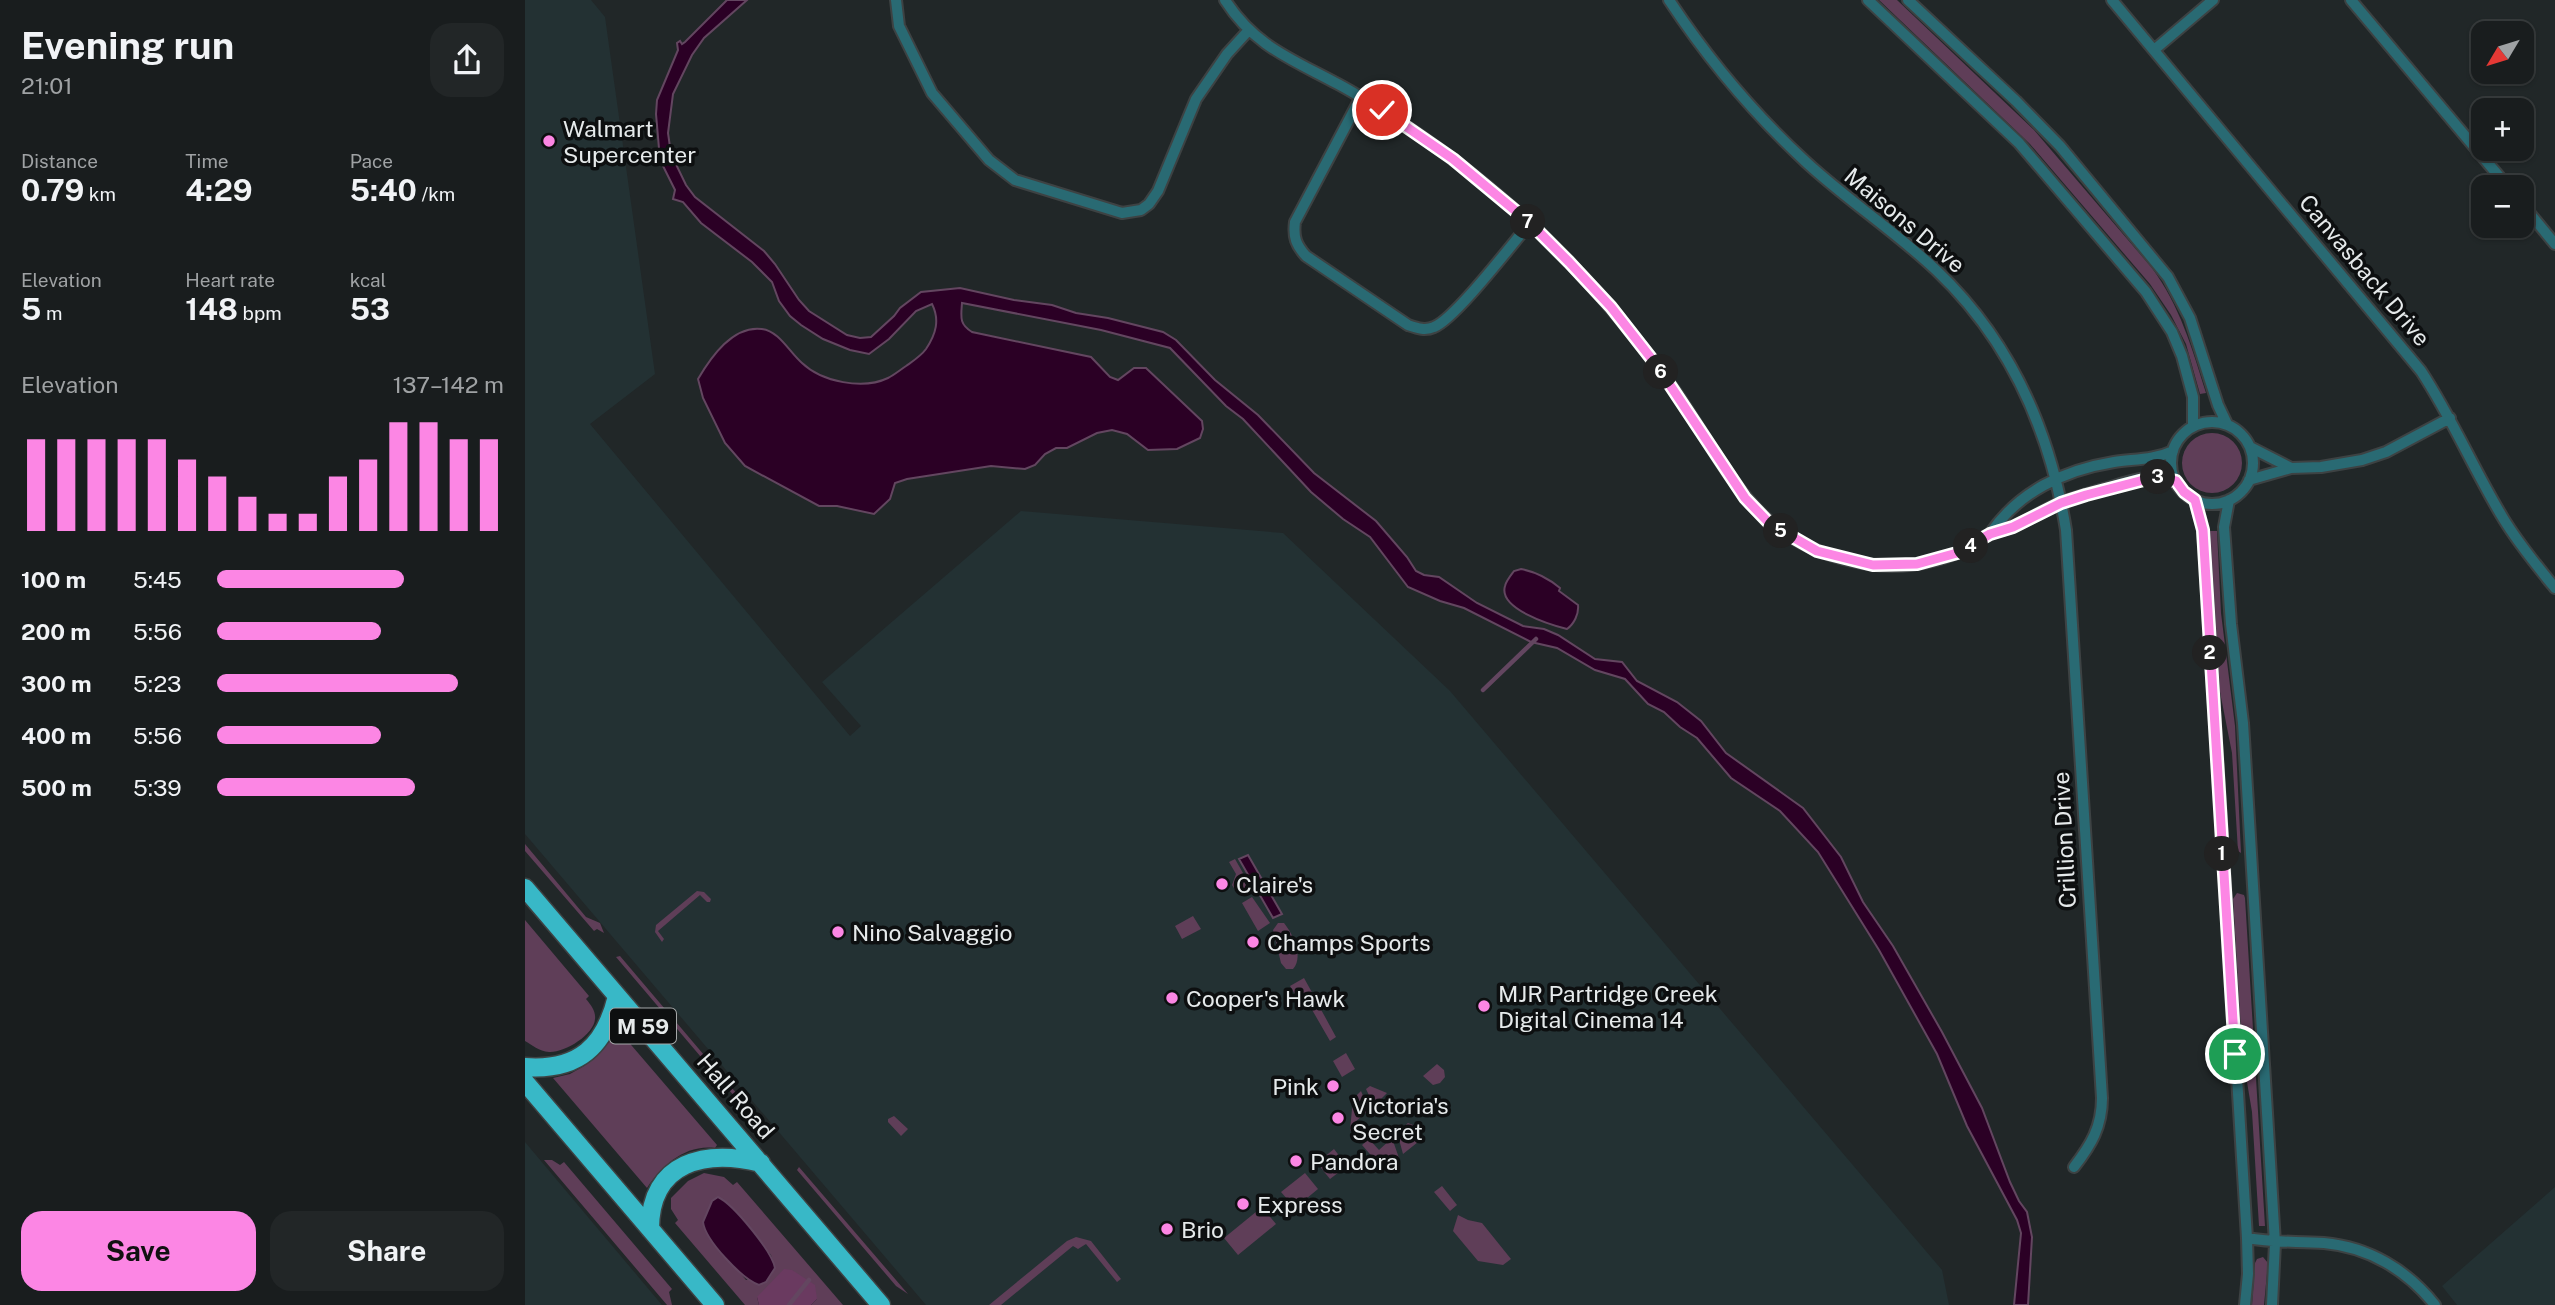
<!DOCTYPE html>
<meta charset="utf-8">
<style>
:root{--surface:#191d1e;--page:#222627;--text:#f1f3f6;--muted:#9fa2a4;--line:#373b3c;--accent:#fc86e4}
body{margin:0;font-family:"Public Sans",sans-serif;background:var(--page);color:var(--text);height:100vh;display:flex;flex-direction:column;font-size:26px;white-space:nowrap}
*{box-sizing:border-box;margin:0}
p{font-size:23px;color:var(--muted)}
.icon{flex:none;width:38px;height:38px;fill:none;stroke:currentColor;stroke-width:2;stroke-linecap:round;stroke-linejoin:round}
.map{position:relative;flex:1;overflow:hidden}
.sheet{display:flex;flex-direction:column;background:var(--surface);width:525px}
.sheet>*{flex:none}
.needle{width:46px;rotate:232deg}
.controls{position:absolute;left:1946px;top:21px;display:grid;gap:14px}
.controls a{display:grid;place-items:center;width:63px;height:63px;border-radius:14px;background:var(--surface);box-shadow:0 2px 5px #0004,0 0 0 2px var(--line);font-size:35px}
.pin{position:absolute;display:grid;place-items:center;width:60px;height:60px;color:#fff;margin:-30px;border:4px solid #fff;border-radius:50%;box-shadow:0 2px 7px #0007}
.km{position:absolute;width:35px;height:35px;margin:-18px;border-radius:50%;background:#222;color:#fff;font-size:19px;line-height:35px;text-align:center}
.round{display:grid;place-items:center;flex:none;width:74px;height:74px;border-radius:21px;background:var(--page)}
.summary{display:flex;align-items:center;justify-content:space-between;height:119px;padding:0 21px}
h1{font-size:38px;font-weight:700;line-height:52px}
.metrics{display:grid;grid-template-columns:repeat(3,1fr);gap:10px;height:119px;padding:7px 21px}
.metrics div{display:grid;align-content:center}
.metrics b{font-size:30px;font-weight:700}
.metrics small{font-size:19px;font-weight:400}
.metrics p{font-size:19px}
.chart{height:196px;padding:14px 21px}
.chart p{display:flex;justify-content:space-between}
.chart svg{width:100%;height:126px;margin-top:7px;stroke:var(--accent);stroke-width:6}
.button{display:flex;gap:14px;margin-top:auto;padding:14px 21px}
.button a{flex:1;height:80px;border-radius:21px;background:var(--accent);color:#111;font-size:28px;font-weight:700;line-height:80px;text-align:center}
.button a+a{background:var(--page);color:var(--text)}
ul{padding:0 21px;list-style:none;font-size:23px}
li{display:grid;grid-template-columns:112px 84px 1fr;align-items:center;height:52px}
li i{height:18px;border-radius:9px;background:var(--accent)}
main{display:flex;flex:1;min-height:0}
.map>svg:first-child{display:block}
.built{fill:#233133}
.green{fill:#5f3e58;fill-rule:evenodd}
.forest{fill:#6a3a60}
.water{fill:#2b0025;stroke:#634660;stroke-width:2}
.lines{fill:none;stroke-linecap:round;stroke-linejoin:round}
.stream{stroke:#634660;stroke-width:4.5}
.minor-casing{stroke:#3d4243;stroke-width:14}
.trunk-casing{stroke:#3d4243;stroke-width:21}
.minor{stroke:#296a73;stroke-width:10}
.trunk{stroke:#38b8c7;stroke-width:18}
.route-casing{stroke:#fff;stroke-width:14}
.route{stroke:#fc86e4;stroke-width:9}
.poi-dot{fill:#fc86e4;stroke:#0d0f10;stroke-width:2.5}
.labels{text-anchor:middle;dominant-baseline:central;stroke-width:7;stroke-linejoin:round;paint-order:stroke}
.shield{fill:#0d0f10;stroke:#a5a8a9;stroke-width:2}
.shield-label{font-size:21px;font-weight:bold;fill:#e6eaeb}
.poi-label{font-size:23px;fill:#e6eaeb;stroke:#0d0f10;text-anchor:start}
.street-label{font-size:23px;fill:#e6eaeb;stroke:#0d0f10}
</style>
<main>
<section class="sheet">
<div class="summary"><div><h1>Evening run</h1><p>21:01</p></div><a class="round"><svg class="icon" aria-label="share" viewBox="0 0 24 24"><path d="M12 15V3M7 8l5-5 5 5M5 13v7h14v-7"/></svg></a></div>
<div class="metrics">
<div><p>Distance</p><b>0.79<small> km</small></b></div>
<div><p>Time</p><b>4:29</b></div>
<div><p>Pace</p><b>5:40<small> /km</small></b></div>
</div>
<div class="metrics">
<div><p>Elevation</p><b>5<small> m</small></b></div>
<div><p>Heart rate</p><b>148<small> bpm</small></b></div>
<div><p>kcal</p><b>53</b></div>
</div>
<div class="chart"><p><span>Elevation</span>137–142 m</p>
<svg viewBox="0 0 160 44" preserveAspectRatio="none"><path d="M5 44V12M15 44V12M25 44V12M35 44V12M45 44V12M55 44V19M65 44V25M75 44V32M85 44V38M95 44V38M105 44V25M115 44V19M125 44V6M135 44V6M145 44V12M155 44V12"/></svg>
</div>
<ul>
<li><b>100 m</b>5:45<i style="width:65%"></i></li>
<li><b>200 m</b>5:56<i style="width:57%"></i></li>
<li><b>300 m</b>5:23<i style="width:84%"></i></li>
<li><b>400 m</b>5:56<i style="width:57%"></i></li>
<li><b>500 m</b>5:39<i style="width:69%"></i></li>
</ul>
<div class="button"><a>Save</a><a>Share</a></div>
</section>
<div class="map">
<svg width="2030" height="1305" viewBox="0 0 2030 1305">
<rect width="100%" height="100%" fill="#212728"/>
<path class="built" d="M0 0H66L80 17 130 374 65 424 325 736 336 726 297 682 496 511 758 533 925 691 1417 1270 1424 1305H401L0 834Z
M0 1142 68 1223 137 1305H0Z
M2030 1187V1305H1932L1917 1286Z"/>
<path class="green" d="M1354 0H1372L1509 130 1627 268C1655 306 1667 348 1681 393L1675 394 1661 344 1646 315 1625 284 1505 144Z
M1657 463a30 30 0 1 1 60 0a30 30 0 1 1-60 0Z
M1685 531H1692L1696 613 1710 726 1716 853 1713 851 1707 753 1695 692Z
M0 844 61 917 75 923 79 933 72 929 69 931 0 851Z
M710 859 718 873 715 876 723 888 712 893 707 885 711 874 704 862Z
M172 891 179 892 186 899 185 902H182L175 895 133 931 139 939 137 942 130 932 131 925Z
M1712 893 1719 895 1720 898 1740 1226H1734L1727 1112 1717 1052 1708 899Z
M727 897 745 923 733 931 717 903Z
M668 916 676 929 657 939 650 926Z
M0 920 64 996 61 999C66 1005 71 1011 70 1019 69 1035 39 1053 24 1052 14 1051 7 1045 0 1041Z
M753 923H759C768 934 779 957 768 969H761L756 963 748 930Z
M95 956 235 1121 232 1123 91 957Z
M779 978 789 996 776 1004 765 986Z
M793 1004 811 1037 805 1041 786 1008Z
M95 1032 192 1145 190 1148C161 1144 137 1165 122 1188L28 1078 45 1074 59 1066Z
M821 1053 830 1069 817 1077 808 1061Z
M912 1064 919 1070 920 1077 915 1083 908 1085 898 1076Z
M845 1086 862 1093 849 1106 841 1089Z
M836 1091 844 1110 830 1122 838 1132 831 1138 825 1130 828 1099Z
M369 1116 383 1129 376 1136 363 1122V1119Z
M883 1123 888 1125 893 1142 878 1154 872 1132Z
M867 1138 874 1158 868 1164 851 1161 837 1145 844 1139 854 1150Z
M809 1149 822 1166 805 1179 792 1163Z
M19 1160H27L35 1165 39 1162 147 1289 144 1292 147 1305H142Z
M274 1167 383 1294 371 1286 272 1170Z
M179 1173 199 1177 208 1185 212 1182 318 1305H286L292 1299 232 1297 234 1305H220L150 1223 153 1220 146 1209V1198L163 1181ZM197 1199 246 1255 250 1268 245 1277 221 1280 182 1234 178 1221 187 1201Z
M780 1173 793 1189 770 1208 756 1192Z
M917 1186 932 1205 925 1211 909 1192Z
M737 1207 751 1224 713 1255 699 1238Z
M933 1215 943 1220 957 1223 986 1259 978 1265 953 1261 928 1231Z
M551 1237 566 1241 596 1279 592 1282 561 1244 553 1249 548 1246 476 1305H464L542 1241Z
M1738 1257 1743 1263 1739 1305H1727L1730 1263 1732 1259Z"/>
<path class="forest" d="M259 1269 267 1270 290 1285 292 1299 286 1305H234L232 1297Z"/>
<path class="water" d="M202 0H222L179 38 167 55 148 94 143 133 146 154 161 185 170 197 239 251 250 264 274 300 284 311 322 335 335 338 346 337 369 316 375 308 396 292 435 288 489 300 527 305 551 313 583 318 638 332 651 340 690 380 733 415 789 473 851 521 882 557 891 571 899 575 914 577 952 603 998 626 1019 629 1033 635 1070 659 1097 662 1112 681 1152 702 1176 721 1201 753 1278 808 1316 857 1338 902 1368 946 1417 1032 1457 1108 1485 1182 1494 1201 1502 1212 1507 1237 1503 1305H1489L1496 1233 1492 1220 1442 1126 1412 1054 1354 950 1293 852 1255 811 1206 778 1172 738 1155 727 1139 712 1123 704 1100 679 1070 670 1032 648 1006 642 939 608 915 601 883 587 845 537 818 519 786 492 718 419 701 406 645 348 576 330 437 303C436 317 434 324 447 332L566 357 585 377 593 380 609 368H621L677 421 678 429 675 438 652 449 623 450 602 434 587 430 572 433 542 448H531L520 454 510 465 500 469 466 466 382 479 370 483 365 499 349 514 312 506H294L220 466 200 443 178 398 173 379C186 357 208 325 237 329 254 331 265 353 277 363 297 382 338 390 363 378 369 375 375 370 381 366 388 361 396 356 401 349 411 334 415 320 407 304L391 311 364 339 344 354 325 350 298 339 276 325 265 316 254 301 247 282 227 262 176 223 158 202 148 199 150 190 135 160 131 114 132 100 153 50 152 43 155 41 157 44 160 42Z
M996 569C1012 572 1023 578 1035 588L1034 591 1053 605C1054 614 1049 624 1042 629 1026 625 973 609 980 586 981 581 986 575 989 571Z
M723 855 757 914 748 918 714 859Z
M193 1197C208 1204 247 1251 250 1268L241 1282 234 1285C217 1279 180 1240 178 1222L187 1201Z"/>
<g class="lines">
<path class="stream" d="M958 690 1011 639
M264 1305 284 1280"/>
<g class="minor-casing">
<path id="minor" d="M371 0 374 26 407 93 464 160 490 180 597 213 616 210 624 204 633 191 671 99 702 54 723 31
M700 0C729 45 764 58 809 82 827 91 844 102 861 113 927 155 988 204 1043 261 1082 301 1117 345 1150 391 1207 474 1230 547 1343 564 1372 569 1405 564 1432 553 1443 548 1452 540 1463 535 1470 531 1479 530 1486 527 1503 521 1518 510 1535 503 1551 497 1569 492 1586 487 1608 480 1629 473 1651 481
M1144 0C1183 59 1229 114 1281 162 1322 200 1370 231 1411 270 1485 340 1525 431 1541 530L1577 1098C1577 1127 1566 1145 1549 1167
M1343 0 1494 143 1621 292 1647 332 1657 356 1668 397V426
M1383 0 1491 101 1535 146 1643 277 1665 318 1693 405 1702 424
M1587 0 1896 371C1927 418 1949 470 1978 518 1993 543 2012 566 2030 588
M1826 0 1983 187
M1629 50 1688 0
M836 97 770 222C768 237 771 245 781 256L883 325C892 328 900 331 909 327 930 319 987 244 1005 223
M1997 204 2030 244
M1646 463a41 41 0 1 1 82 0a41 41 0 1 1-82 0Z
M1725 447 1766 468
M1724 480 1766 468 1796 467 1837 460 1861 452 1925 418
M1670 500 1678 529 1722 1238 1723 1274 1720 1305
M1704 500 1699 527 1706 624 1718 723 1750 1243 1747 1305
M1465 534C1493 492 1539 470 1589 462 1609 459 1629 460 1648 451
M1722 1238C1750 1243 1771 1241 1799 1243 1844 1247 1882 1270 1910 1305"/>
</g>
<g class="trunk-casing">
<path id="trunk" d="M0 888 356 1305
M0 1067C54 1071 80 1046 92 996
M0 1082 190 1305
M125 1229C125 1161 181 1149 236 1163"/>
</g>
<use href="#minor" class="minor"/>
<use href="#trunk" class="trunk"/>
</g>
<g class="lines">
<g class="route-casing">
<path id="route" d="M857 110 928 159 1005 223 1044 262 1086 307 1133 367 1220 498 1245 524 1292 551 1348 565 1392 564 1432 553 1465 534 1488 527 1536 503 1561 495 1630 477 1651 481 1659 492 1670 500 1678 530 1710 1054"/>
</g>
<use href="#route" class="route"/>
</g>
<g class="poi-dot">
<circle cx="24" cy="141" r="7"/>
<circle cx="697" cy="884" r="7"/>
<circle cx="313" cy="932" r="7"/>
<circle cx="728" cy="942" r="7"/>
<circle cx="647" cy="998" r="7"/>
<circle cx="959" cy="1006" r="7"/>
<circle cx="808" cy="1086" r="7"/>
<circle cx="813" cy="1118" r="7"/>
<circle cx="771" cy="1161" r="7"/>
<circle cx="718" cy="1204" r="7"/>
<circle cx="642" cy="1229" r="7"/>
</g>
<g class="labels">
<rect class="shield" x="85" y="1008.5" width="66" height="35" rx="5"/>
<g class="shield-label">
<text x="118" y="1026">M 59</text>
</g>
<g class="poi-label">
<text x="38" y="128">Walmart<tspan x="38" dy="26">Supercenter</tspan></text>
<text x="711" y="884">Claire's</text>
<text x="327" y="932">Nino Salvaggio</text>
<text x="742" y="942">Champs Sports</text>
<text x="973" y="993">MJR Partridge Creek<tspan x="973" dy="26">Digital Cinema 14</tspan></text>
<text x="661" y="998">Cooper's Hawk</text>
<text x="794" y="1086" text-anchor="end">Pink</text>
<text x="827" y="1105">Victoria's<tspan x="827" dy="26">Secret</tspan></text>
<text x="785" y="1161">Pandora</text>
<text x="732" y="1204">Express</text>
<text x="656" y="1229">Brio</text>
</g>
<g class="street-label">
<text transform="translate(1380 220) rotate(40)">Maisons Drive</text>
<text transform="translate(1840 270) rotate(50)">Canvasback Drive</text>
<text transform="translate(1539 840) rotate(-93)">Crillion Drive</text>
<text transform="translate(211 1096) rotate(49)">Hall Road</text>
</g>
</g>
</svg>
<div class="controls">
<a><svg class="needle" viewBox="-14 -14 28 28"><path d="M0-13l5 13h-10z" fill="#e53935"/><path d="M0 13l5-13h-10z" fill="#9fa2a4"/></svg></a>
<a>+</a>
<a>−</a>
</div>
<div class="pin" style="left:1710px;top:1054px;background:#1e9e55"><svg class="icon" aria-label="arrive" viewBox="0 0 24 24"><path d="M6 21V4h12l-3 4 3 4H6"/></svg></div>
<div class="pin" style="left:857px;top:110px;background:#d93025"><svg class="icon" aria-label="check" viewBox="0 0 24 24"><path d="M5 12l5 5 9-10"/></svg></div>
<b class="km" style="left:1697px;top:854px">1</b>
<b class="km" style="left:1685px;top:653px">2</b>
<b class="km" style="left:1633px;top:477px">3</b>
<b class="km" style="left:1446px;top:546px">4</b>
<b class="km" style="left:1256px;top:531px">5</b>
<b class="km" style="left:1136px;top:372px">6</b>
<b class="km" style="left:1003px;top:222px">7</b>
</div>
</main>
